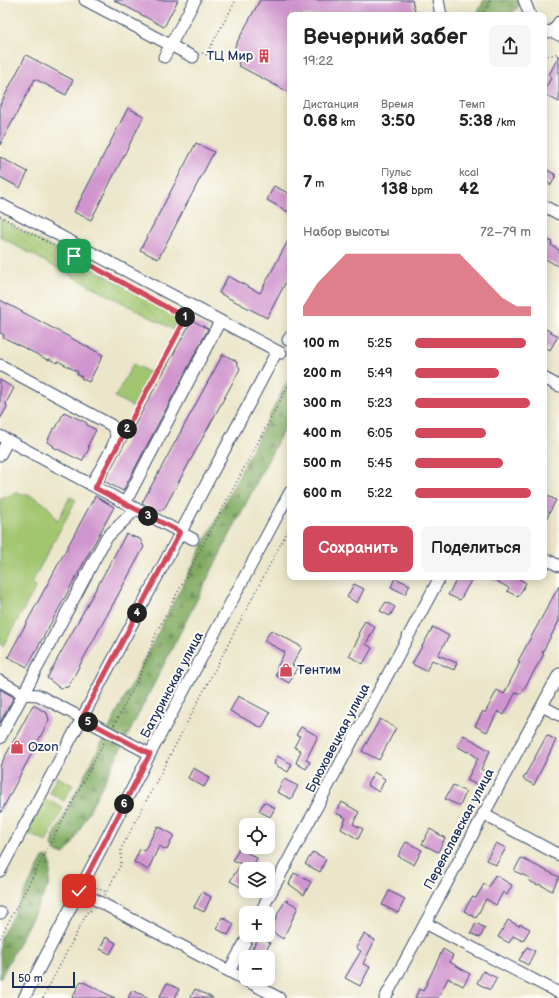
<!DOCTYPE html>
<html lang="ru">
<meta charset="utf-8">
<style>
:root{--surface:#fff;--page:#f6f6f6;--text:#222;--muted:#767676;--accent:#d1495b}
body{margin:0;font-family:"Balsamiq Sans",sans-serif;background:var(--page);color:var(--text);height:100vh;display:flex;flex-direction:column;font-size:15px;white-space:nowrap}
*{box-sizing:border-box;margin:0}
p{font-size:13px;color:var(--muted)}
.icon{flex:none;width:22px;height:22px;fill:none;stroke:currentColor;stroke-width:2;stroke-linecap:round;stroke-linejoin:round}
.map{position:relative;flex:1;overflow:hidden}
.panel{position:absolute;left:287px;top:12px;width:260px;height:568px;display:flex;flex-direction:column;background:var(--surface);border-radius:8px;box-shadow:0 2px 10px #0003}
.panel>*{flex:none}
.fabs{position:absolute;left:239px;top:818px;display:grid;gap:8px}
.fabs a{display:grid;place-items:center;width:36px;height:36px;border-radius:8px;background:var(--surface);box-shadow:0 2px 10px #0003;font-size:20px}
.scale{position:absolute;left:12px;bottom:10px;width:63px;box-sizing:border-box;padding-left:4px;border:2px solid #1b2f5e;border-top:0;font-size:11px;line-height:14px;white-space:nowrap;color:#1b2f5e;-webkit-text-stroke:3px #fdfcf7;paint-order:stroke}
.pin{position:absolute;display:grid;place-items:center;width:34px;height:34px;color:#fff;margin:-17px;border-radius:8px;box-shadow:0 2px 6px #0006}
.km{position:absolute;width:20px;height:20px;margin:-10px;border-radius:50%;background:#222;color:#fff;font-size:11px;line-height:20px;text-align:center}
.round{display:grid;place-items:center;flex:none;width:42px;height:42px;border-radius:8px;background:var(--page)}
.summary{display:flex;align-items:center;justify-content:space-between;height:68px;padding:0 16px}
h1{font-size:22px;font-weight:700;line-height:30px}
.figures{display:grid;grid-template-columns:repeat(3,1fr);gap:6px;height:68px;padding:4px 16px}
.figures div{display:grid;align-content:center}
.figures b{font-size:17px;font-weight:700}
.figures small{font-size:11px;font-weight:400}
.figures p{font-size:11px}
.chart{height:112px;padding:8px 16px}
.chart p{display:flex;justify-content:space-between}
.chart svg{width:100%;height:72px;margin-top:4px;fill:var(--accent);opacity:.7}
.action{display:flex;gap:8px;margin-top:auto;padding:8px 16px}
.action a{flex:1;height:46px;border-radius:8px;background:var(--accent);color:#fff;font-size:16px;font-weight:700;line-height:46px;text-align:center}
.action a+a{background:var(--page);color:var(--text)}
ul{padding:0 16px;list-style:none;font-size:13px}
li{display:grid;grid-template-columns:64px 48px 1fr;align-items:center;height:30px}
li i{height:10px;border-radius:5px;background:var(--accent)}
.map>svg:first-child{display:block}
.grass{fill:url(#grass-dots);stroke:#5e7a67}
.forest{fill:url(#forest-firs);stroke:#4e6d60}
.park{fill:url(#park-tufts);stroke:#5e7a67}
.pitch{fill:#a2c670;stroke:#5e7a67}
.building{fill:#d095ce}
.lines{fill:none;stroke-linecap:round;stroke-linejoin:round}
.minor-casing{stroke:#3a4a6e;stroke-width:13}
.path{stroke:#3a4a6e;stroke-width:1.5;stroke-dasharray:1 3;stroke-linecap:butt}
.minor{stroke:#fff;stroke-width:11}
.route-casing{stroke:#fff;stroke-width:8}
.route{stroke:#d1495b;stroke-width:5}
.labels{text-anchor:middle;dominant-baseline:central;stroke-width:4;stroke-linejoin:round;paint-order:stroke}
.poi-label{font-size:13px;fill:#1b2f5e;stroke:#fdfcf7;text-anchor:start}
.street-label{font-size:13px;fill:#1b2f5e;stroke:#fdfcf7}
</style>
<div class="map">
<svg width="559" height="998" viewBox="0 0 559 998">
<defs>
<pattern id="grass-dots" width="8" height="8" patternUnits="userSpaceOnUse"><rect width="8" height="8" fill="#a2c670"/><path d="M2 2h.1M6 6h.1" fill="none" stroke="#8baa63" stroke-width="1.8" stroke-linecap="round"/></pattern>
<pattern id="forest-firs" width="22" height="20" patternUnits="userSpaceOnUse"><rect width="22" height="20" fill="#81ab62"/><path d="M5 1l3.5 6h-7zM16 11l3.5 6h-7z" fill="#698c54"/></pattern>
<pattern id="park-tufts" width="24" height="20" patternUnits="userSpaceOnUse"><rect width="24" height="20" fill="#a2c670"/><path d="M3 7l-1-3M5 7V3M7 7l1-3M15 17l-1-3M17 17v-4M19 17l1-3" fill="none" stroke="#8baa63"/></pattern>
</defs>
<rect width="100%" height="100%" fill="#fdfcf7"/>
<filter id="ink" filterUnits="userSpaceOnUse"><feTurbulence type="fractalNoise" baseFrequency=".025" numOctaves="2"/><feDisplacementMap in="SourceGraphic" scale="8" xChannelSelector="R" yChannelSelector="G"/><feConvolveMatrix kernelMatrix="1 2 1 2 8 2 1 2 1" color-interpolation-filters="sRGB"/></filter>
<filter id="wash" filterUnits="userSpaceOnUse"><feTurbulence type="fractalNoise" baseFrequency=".012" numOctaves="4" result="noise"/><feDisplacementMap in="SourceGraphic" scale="16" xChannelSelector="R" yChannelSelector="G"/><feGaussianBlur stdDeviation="0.9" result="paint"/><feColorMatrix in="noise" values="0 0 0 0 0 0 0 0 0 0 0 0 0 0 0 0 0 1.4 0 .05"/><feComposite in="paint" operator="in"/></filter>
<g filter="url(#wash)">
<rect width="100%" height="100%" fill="#ebe6c9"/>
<path class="grass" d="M0 219 72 258 64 272 0 237Z
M75 259 183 317 176 331 68 274Z"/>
<path class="forest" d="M484 0H522L523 1 511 15H476Z
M290 376V417L72 845 64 854 57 853 52 846 54 835Z
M49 857 51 865 49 885 0 979V939L43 858Z"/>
<path class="park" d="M57 777 73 785 64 801 49 792Z"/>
<path class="pitch" d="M133 364 151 373 133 407 115 397Z
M15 493C34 494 51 504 57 522L70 497 76 500 31 584 36 587 3 646 0 644V499Z
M45 799 63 808 46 842 27 833Z"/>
<g id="blocks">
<path class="building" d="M114 0H178L164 27Z
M260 0H412L416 15H290V93L239 66 235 46Z
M26 55 73 80 66 95 35 79 0 145V105Z
M559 55V102L544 94V90L552 77 549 75Z
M128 108 144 116 91 220 74 212Z
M196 143 214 152 158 259 140 250Z
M0 157 28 172 20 188 0 177Z
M544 168 556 175 551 185 544 180Z
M274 186 290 194V213L267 200Z
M290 237V274L267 318 219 293 228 276 260 293Z
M544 238 552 242 551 245 559 250V267L544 258Z
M0 300 103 355 89 382 81 378 82 377 77 374 78 372 58 361 57 363 49 359 48 360 3 337 4 335 0 333Z
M192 320 208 329 123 491 104 481Z
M544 328 558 336 550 350 544 346Z
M223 354 236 361 240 369 164 509 156 511 142 503Z
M0 380 14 388 6 403 7 407 0 419Z
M64 412 87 423V425L96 430 88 445 89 449 82 461 53 447 54 446 47 442 53 429 56 428Z
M544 494 556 500 544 523Z
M95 496 114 507 27 667 8 657Z
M126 534 140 539 144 547 68 687 60 688 47 678Z
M458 577H473L460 600 448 595Z
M489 577H516L526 583 518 597 507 591 509 588Z
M395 578 410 585 405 594 391 587Z
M354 584 364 589 357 603 347 597Z
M559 586V621L542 653 544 654 521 694 516 692 504 715 498 711 487 732 475 726 483 711 485 713 497 690 504 694 520 662 518 661Z
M386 602 395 607 390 616 380 611Z
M365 621 375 627 366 644 372 648 363 664 349 656 360 635 358 634Z
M433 627 449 636 438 655 457 663 454 670 432 660 426 671 412 664Z
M271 630 302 647 292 665 297 668 289 683 275 675 279 668 277 667 285 652 264 641Z
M0 689 14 697 0 723Z
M238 696 270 713 262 728 230 711Z
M33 705 47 713 49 720 0 814V766Z
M380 719 396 728 379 760 362 751Z
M301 727 318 736 306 760 310 762 306 769 296 763 301 751 294 747 300 736 296 735Z
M464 735 490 751 481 769 486 772 479 786 467 780 478 758 468 751 467 752 457 746Z
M547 735 556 740 534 785 523 779Z
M277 756 292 764 288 772 274 764Z
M193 768 210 777 204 787 188 778Z
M374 772 385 779 379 792 367 785Z
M284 779 298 786 291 799 277 792Z
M453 785 466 792 460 806 445 799Z
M264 802 275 808 270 817 259 811Z
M342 802 359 812 353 824 363 829 358 839 341 829 346 818 336 813Z
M158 826 174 835 167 850 159 846 148 870 134 862 140 849 144 851Z
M430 829 445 838 438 852 422 844Z
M406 842 422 850 414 865 398 856Z
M496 843 506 848 496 865 486 860Z
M239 848 257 858 252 869H246V890L230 881 241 864 233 860Z
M313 852 326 859 320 872 305 864Z
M521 858 559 877 552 891 539 884 538 885 529 881 530 878 514 871Z
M294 873 311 882 304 895 289 884Z
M495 875 512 885 507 895 503 892 496 905 486 899 476 918 464 911 472 897 476 898 484 884 489 887Z
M389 891 405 899 398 913 382 905Z
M202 892 211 897 204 912 194 907Z
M286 900 298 907 283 939 271 931 279 911Z
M222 917 234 924 228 935 217 929Z
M508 920 519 926 520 924 530 929 523 941 513 936 509 943 498 937Z
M476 923 485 928 480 938 471 933Z
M364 934 375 940 363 964 370 967 360 986 345 978 361 951 356 948Z
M106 937 116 943 110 954 100 949Z
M259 937 270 943 263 956 252 949Z
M527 947 535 951 528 965 519 960Z
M443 949 453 955 450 962 470 974 463 986 448 978 438 998H415L419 989 423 991Z
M483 971 497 978 490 990 477 983Z
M81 981 115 998H72Z
M167 983 179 989 175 998H159Z
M195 989 213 998H190Z
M132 990 149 998H128Z"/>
</g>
</g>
<g filter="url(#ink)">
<use href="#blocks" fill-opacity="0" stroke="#3a4a6e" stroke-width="1"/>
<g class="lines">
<g class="minor-casing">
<path id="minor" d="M85 0 193 57
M438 0 441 15
M524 0 530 15
M544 31 553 32 559 35
M553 32 559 22
M164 57 195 0
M0 204 281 353
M544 206 559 214
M288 340 290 337
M0 365 111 425C114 428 116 432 116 436 113 451 98 472 91 485
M544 378 559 386
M0 436 193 539
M0 455 8 440
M125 503 220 321
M544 558 559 566
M0 681 23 694 38 695 82 718 0 871
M542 706 559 715
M0 738 106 538 136 509
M150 754 82 718 277 351
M483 814 559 855
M79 891 279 998
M0 913H1
M260 913 440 577
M425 923 559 993
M229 971 249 935
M24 998 150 754 290 492
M385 998 559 674"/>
</g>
<path class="path" d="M482 15 490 0
M202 53 206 55 236 0
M544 57 559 53
M0 216 186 318 125 431
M66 273 74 256
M114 725 142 671 157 631 290 382
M93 886 106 892
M105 895 121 864V849L290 526
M0 938 105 741
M43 998 88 911 94 910"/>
<use href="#minor" class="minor"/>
</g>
</g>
<g class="lines" filter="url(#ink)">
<g class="route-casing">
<path id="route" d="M74 256 186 318 95 488 180 532 82 718 150 754 79 891"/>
</g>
<use href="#route" class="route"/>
</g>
<defs>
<g id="building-bare" transform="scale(1.08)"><path d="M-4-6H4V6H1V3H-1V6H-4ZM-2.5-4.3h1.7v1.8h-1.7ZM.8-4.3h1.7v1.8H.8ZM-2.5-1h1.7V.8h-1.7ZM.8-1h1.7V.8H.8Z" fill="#d1495b" stroke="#fdfcf7" stroke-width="2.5" paint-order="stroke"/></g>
<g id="shop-bare" transform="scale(1.08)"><path d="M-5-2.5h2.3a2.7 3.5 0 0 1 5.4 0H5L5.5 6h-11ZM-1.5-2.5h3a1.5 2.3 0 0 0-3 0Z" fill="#d1495b" stroke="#fdfcf7" stroke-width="2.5" paint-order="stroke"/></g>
</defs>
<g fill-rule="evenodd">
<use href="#building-bare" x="264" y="56"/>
<use href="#shop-bare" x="286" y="670"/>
<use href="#shop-bare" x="17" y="747"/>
</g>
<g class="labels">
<g class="poi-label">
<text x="253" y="56" text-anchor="end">ТЦ Мир</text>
<text x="297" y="670">Тентим</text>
<text x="28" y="747">Ozon</text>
</g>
<g class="street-label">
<text transform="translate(172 685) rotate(-62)">Батуринская улица</text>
<text transform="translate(338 738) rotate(-62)">Брюховецкая улица</text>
<text transform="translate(459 829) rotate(-62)">Переяславская улица</text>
</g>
</g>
</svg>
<div class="fabs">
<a><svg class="icon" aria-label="locate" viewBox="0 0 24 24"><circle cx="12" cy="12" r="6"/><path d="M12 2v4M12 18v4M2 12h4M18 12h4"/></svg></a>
<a><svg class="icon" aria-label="layers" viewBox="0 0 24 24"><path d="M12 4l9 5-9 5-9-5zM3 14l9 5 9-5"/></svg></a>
<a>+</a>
<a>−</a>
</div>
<div class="scale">50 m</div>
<div class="pin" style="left:74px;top:256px;background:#1e9e55"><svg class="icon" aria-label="arrive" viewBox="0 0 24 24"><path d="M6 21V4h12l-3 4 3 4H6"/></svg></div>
<div class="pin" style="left:79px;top:891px;background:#d93025"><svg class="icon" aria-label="check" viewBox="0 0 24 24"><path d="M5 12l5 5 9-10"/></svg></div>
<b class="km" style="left:185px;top:317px">1</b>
<b class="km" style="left:127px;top:429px">2</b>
<b class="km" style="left:148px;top:516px">3</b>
<b class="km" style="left:137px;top:613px">4</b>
<b class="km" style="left:88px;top:722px">5</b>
<b class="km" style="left:124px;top:804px">6</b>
<section class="panel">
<div class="summary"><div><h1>Вечерний забег</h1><p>19:22</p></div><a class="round"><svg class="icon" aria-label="share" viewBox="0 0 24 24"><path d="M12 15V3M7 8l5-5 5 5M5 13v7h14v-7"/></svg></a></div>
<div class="figures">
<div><p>Дистанция</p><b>0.68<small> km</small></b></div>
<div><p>Время</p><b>3:50</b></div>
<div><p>Темп</p><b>5:38<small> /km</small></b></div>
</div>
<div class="figures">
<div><b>7<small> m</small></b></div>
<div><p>Пульс</p><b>138<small> bpm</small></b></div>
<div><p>kcal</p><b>42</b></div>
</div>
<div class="chart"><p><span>Набор высоты</span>72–79 m</p>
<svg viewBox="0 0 160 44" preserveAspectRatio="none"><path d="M0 44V38L10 24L20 15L30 6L40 6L50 6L60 6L70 6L80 6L90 6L100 6L110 6L120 15L130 24L140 33L150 38L160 38V44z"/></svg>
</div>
<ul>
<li><b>100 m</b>5:25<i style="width:96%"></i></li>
<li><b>200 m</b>5:49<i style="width:72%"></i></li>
<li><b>300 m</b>5:23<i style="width:99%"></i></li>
<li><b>400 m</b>6:05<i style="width:61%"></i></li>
<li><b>500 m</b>5:45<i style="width:76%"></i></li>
<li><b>600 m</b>5:22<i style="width:100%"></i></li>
</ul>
<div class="action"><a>Сохранить</a><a>Поделиться</a></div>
</section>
</div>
